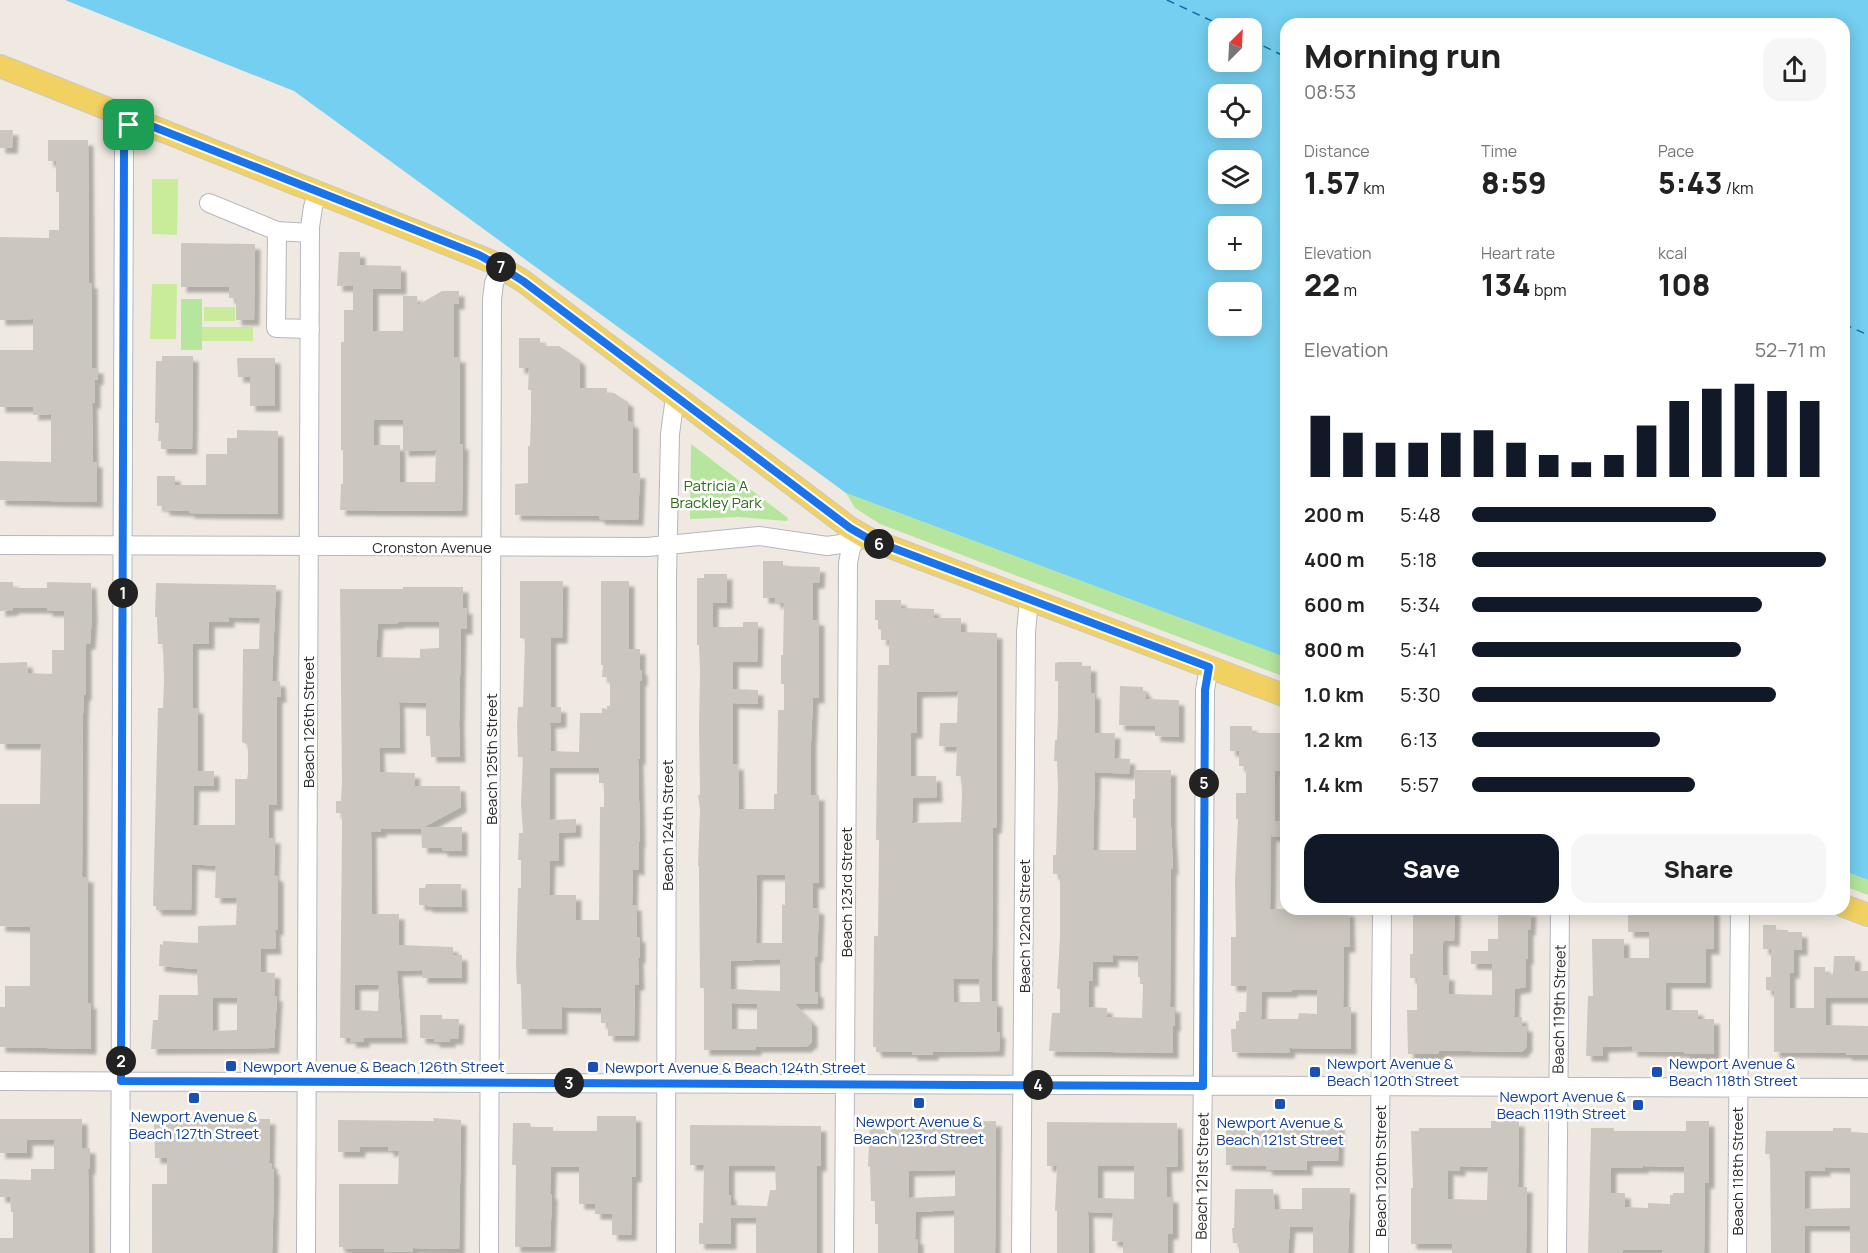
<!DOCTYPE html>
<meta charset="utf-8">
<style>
:root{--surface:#fff;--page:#f6f6f6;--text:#222;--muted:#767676;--accent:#111827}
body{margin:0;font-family:Manrope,sans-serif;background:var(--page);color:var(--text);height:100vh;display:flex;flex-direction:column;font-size:22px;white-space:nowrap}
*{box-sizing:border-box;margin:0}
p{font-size:20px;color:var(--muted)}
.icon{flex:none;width:33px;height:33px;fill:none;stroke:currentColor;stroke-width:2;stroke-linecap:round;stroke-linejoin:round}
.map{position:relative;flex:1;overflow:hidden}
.side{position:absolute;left:1280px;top:18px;width:570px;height:897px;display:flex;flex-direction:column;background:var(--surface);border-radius:18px;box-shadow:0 3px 15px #0003}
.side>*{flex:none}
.needle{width:39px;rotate:24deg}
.controls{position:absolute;left:1208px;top:18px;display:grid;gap:12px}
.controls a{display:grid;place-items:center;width:54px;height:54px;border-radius:12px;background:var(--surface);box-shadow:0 3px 15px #0003;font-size:30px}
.pin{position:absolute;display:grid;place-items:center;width:51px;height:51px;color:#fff;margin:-26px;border-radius:12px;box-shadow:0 3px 9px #0006}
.km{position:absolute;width:30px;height:30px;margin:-15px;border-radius:50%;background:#222;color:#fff;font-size:16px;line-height:30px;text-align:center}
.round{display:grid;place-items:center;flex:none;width:63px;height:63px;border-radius:18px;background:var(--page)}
.summary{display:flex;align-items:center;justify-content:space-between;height:102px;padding:0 24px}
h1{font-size:33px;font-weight:800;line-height:45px}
.stats{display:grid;grid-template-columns:repeat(3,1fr);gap:9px;height:102px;padding:6px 24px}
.stats div{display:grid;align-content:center}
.stats b{font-size:30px;font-weight:800}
.stats small{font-size:16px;font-weight:400}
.stats p{font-size:16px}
.chart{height:168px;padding:12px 24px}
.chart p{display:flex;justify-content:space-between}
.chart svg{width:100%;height:108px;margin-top:6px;stroke:var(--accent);stroke-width:6}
.primary-button{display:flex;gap:12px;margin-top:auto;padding:12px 24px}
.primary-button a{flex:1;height:69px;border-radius:18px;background:var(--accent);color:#fff;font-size:24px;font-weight:800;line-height:69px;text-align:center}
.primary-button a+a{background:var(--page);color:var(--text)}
ul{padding:0 24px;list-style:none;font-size:20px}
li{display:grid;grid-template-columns:96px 72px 1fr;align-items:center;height:45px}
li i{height:15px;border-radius:8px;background:var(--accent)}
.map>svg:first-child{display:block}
.green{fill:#b6e59e}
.pitch{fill:#c9ec9a}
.water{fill:#75cff0;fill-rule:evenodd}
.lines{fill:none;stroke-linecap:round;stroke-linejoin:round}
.ferry{stroke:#0d6fa3;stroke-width:1.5;stroke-dasharray:8 6;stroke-linecap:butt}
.building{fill:#cbc7bf;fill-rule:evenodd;filter:url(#shadow)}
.minor-casing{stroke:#b4b7c1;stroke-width:20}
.major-casing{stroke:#c9c9c9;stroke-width:24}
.minor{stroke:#fff;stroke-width:18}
.major{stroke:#f2d163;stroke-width:22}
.route-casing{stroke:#fff;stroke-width:12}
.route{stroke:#1a73e8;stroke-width:8}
.transit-dot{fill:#1a4fb4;stroke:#fff;stroke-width:2}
.labels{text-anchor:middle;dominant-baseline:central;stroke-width:5;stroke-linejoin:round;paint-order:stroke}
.park-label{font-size:15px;fill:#2c6e1b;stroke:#fff}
.street-label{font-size:15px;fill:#2e2e2e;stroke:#fff}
.transit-label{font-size:15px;fill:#164399;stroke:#fff;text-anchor:start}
</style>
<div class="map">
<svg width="1868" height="1253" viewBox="0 0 1868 1253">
<defs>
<filter id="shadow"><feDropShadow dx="5.5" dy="5.5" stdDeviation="1.5" flood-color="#0004"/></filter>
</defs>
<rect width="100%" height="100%" fill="#efe9e1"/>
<path class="green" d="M181 299H202V350H181Z
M691 444 788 518 787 521 738 517 690 519Z
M846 493 1285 657V677L880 524 855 508Z
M1844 871 1868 880V895L1844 886Z"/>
<path class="pitch" d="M152 179H178L177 235 152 234Z
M152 284H177L176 339H150Z
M204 307H235V321H204Z
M202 327H253V341H202Z"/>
<path class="water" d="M65 0H1868V880L1844 871V24H1286L1285 657 846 493 294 91ZM1251 28V62H1218V28ZM1251 94V128H1218V94ZM1251 160V194H1218V160ZM1251 226V260H1218V226ZM1251 292V326H1218V292Z"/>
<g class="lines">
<path class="ferry" d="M1167 0 1227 28
M1251 40 1286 57
M1844 324 1868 335"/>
</g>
<path class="building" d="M0 130H13L12 148H0Z
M48 140H88L89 283H92V368H98V379L95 380V403H92L93 462H97V502L0 500V461L51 462V414L33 415V407H0V350H33V319L0 320V237L49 238V230H59V192H56V161H48Z
M181 243 255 244 254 320H236V298H229V287H181Z
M339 252H360V265L401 266V289H373V331H403V296H417L418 305 442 291H459V304H454V357H460V444H463L462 511 340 510 341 484H343V450H341V342H344V310H353V286H337ZM374 420H403V451L436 450 435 482H400V445H374Z
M519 338H540V343H545V346H559L580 360V388H607V393H614L628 402V421L633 423V473H640L638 520 599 519V516L515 515V484L528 483V446H530L531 416V390H528L529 368H519Z
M162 356H193L192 449H161V441H158L159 423H155L156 361H162Z
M237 358H275V406H250V377H238Z
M237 430 278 431V514L189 513V511L164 510V506H157V476H175V485H206V454H227V438H237Z
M763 561H783V566L820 567 819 583H813V620H819V698H813L811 742V795H819V883H813V908L819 909 817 957H815V992H818V1004H795L812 1022V1042L806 1047H756V1050H704V988H700L699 866H698L700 809 698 795H700L699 727 700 672 699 645H697V578H704V574H727V603H713V627H743V622H758L757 662H733V689L758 690V704L733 703V765L738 764 739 809H774V794H777L778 710H784V684H781V655H783L784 603H775V598H763ZM757 875H785V905L782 904V943H756ZM780 959V991L731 989V961ZM732 1003 757 1004V1029H732Z
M520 581H563L562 638H551V707H561V722L550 723 551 751 579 752 580 713H602V708L607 709V706H610V681H607V677H602L603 665H601V581H629V649H640V670H642V680L640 681V759H638L640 842H639V870L633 869 632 905H636L637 937H640V958H638L639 985H635L634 1036H608V1023H601V1008L562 1007V1029H522L521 984H517L516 964 518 888H521V860H518L519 833H523L521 804 523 757H518L517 726 518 707H523L525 639 520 638ZM550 768H599V783H604V807H600L599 920H576V895H549L550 861H559V833L576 832V819L550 820Z
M0 582H13V588H47V582L91 583 92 615 90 644H86V695H84L83 714 82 875 83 877H88V1003H91V1049L0 1047V1007H5V986H30V927L0 926V804H40L41 744H0V663L27 662 28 673 52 674V650H64V611H47V608H13V610L0 611Z
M156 583 276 585 272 681H280L281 697H277V805H269V838H275L274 875 278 877V930H275L276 949H261V972L275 973 274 996H277L274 1048 151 1049 153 1020H158L159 995H198L197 969 159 966 160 944 163 945V941L198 943V926L236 925 237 898H215L216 866 192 864 191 910H156V906H153L158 708H163L164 681 163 644H158L157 617H155ZM229 617 260 618 259 649H243L242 742 248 745V773L247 779H235V825H193L194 786H214V771H198V708H193V644H209V622H229ZM213 998H237V1030L213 1031Z
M403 587H463V609L467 608V629H461L459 725 460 757H431L430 736H426V703L399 702 400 748H379L380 772 415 773 414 786H460L461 807 424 827H462V851H442V848H422L421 829H381V832H371L372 914H399V945L453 947V955H462V978H422V970L397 971 402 1038H364V1042H350L351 1038H340L342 832V813H336V801H341L342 781 340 589H403ZM399 622H439V648L420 649V658L376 657 378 624 399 623ZM355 985H379L378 1011 355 1010Z
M875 600H901V608L934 609V618H961V632L997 633V813L996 828H993L992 958V1001H997V1033L1000 1032 999 1051 933 1052V1055H912V1052H876V1047H873L874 936H878L879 840H876L878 665H889V640H881V630L878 629V620H875ZM958 691 957 723H940L939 746 957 747 956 776H961L962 794 961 822 912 823 913 798 937 797 936 776H911V733H917V692ZM953 979H979L980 1002H954Z
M1059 662H1082V666H1091V693H1095V733H1115L1114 758 1130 759 1129 774 1095 772 1093 850H1136V818H1133V799H1135V770H1171V827L1173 869H1171L1170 1007H1175V1026H1173V1053L1049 1051 1052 1013H1060V989H1057L1060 937V874H1053V855H1056L1058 787 1057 761H1054L1055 740H1057L1058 715V681H1055V663ZM1113 955 1138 956V977H1140V984H1143L1142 1018 1107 1017V1008L1089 1007V981H1093V962H1113Z
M1120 686 1143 687V691H1146L1145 699 1179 700V737L1155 736V726L1119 725Z
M1230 726H1252V733H1286V771H1275V821L1286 822V837L1271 836 1270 909H1307V911H1349L1350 947H1344L1343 1007H1351V1049L1290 1048 1289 1053 1232 1052 1231 1029H1236V1021H1239V1012H1246L1247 986H1231V937H1236L1235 881 1238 819H1236V793H1246V766H1239V751H1230ZM1292 990H1317V1014L1299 1013 1298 1019H1261L1262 992H1292Z
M426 884H461L462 907H427V905H419V888H425Z
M1413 909H1455L1454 941 1444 940 1443 943V975H1449V994L1492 995V964H1471V951H1488V939H1498V911H1531L1530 930H1528V959H1526V987L1515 989 1514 1017H1522V1026H1527V1046L1522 1052 1469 1051H1439V1054H1408L1407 1010H1417V978H1410V954H1413Z
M1654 909H1714V949H1706V983H1666V1010H1698V1019H1714V1054H1684V1052L1632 1051V1046L1603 1047V1056H1586L1588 996H1593L1592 939H1624V958H1649V932H1628V913H1654Z
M1763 925H1776V930H1788V932H1802V950H1794V973H1790V1008H1814V967H1825V974H1833L1834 956H1855V971H1868V998H1826V1025L1868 1026V1055H1846V1053L1774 1052V991L1766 990V977H1771V949H1763Z
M420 1015H442V1019H459L458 1039H450V1042H434V1039L420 1038Z
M597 1116H636V1177H632L631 1235H612V1214H595V1204H579V1167H551L550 1194H552L550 1247H515L516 1165H512L513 1123H530L531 1127H553V1131H597Z
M154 1118 270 1119 269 1163H272V1169L274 1170V1185L272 1253H152V1184H167V1158H155Z
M433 1118 461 1120 459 1249 413 1248V1252H384V1249H343V1247H339V1184H398L399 1151H388V1147H360V1152H338V1120L434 1121Z
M0 1119H82V1148H90V1169H88L89 1253H0V1238H13V1212H11L10 1197H0V1179L31 1180V1169H54V1140H27V1153H0Z
M870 1121H890L891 1127H915V1123H927V1125H955V1122L996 1121 995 1253H954V1210L916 1212 915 1239H918V1253H878V1224H875V1201H871L870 1166 868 1167ZM955 1170V1196L909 1198V1171Z
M1491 1121H1519L1518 1187H1527L1526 1253H1452V1244H1411V1188H1413L1411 1131H1419V1128H1491ZM1460 1166 1488 1167 1487 1200 1448 1199V1170L1460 1171Z
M1686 1121H1709V1183H1705L1704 1253H1662V1250H1623V1253H1588L1591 1128H1614V1131H1686ZM1643 1166 1684 1167V1193H1673V1195H1670V1204L1648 1203V1208L1625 1207V1193H1611V1168H1643Z
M1047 1122 1177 1123 1178 1166 1166 1167 1167 1197H1173V1234H1168V1253H1123V1242L1112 1241 1113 1213 1088 1212 1089 1253H1057V1211H1055L1057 1166H1047ZM1098 1166H1134V1199L1098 1198Z
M1321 1123 1339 1124 1338 1161H1307V1170H1266L1267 1166 1226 1165V1126H1257V1128L1292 1129V1128H1321Z
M690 1125 821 1126V1166H817V1253H756V1218H731V1244H699V1223H703L704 1165H690ZM729 1166H775L776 1190H770L767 1206 731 1205V1195H729Z
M1833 1128H1851V1132L1868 1133V1253H1850V1226H1805V1253H1771L1770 1154H1765L1766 1131H1833ZM1825 1167 1850 1168V1208L1805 1209V1171H1825Z
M1302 1188H1350L1348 1253H1313V1227H1290L1288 1253H1239V1243H1233L1232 1228H1234L1235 1189H1273L1275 1209H1302Z"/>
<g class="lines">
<g class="minor-casing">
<path id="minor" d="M209 203 277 231
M310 329 276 328 277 231 310 233
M0 545 647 547 759 536 827 546 841 544 859 534
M0 1081 1868 1088
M120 1253 124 150 131 118
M306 1253 310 227 313 207 318 192
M489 1253 492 299 494 283 501 267
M666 1253 667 578 670 434 675 397
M844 1253 848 563 851 548 859 534
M1021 1253 1026 632 1029 600
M1201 1253 1203 1065 1205 690 1209 667
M1379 1253 1382 909
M1557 1253 1560 909
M1737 1253 1740 909"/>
</g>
<g class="major-casing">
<path id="major" d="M0 66 490 261 523 281 850 528 869 539 1286 696
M1844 906 1868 915"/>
</g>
<use href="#minor" class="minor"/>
<use href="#major" class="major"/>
</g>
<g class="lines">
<g class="route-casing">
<path id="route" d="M131 118 479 255 501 267 523 281 850 528 869 539 1209 667 1205 690 1203 1086 121 1081 124 150Z"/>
</g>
<use href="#route" class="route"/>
</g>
<g class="transit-dot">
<rect x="225" y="1060" width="12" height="12" rx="3"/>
<rect x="587" y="1061" width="12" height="12" rx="3"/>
<rect x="1309" y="1066" width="12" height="12" rx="3"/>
<rect x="1651" y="1066" width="12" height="12" rx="3"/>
<rect x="188" y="1092" width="12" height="12" rx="3"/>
<rect x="913" y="1097" width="12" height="12" rx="3"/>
<rect x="1274" y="1098" width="12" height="12" rx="3"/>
<rect x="1632" y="1099" width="12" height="12" rx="3"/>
</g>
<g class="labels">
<g class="park-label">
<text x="716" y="485">Patricia A<tspan x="716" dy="17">Brackley Park</tspan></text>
</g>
<g class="street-label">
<text x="432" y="547">Cronston Avenue</text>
<text transform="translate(308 722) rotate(-90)">Beach 126th Street</text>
<text transform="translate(491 759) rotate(-90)">Beach 125th Street</text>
<text transform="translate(667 825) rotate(-90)">Beach 124th Street</text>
<text transform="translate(846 892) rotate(-90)">Beach 123rd Street</text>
<text transform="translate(1024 926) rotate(-90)">Beach 122nd Street</text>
<text transform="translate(1559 1009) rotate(-89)">Beach 119th Street</text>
<text transform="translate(1380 1171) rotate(-90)">Beach 120th Street</text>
<text transform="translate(1737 1171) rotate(-90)">Beach 118th Street</text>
<text transform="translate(1202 1176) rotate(-89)">Beach 121st Street</text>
</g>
<g class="transit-label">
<text x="1327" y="1063">Newport Avenue &amp;<tspan x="1327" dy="17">Beach 120th Street</tspan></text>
<text x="1669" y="1063">Newport Avenue &amp;<tspan x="1669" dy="17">Beach 118th Street</tspan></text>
<text x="243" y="1066">Newport Avenue &amp; Beach 126th Street</text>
<text x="605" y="1067">Newport Avenue &amp; Beach 124th Street</text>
<text x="1626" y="1096" text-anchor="end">Newport Avenue &amp;<tspan x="1626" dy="17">Beach 119th Street</tspan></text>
<text x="194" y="1116" text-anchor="middle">Newport Avenue &amp;<tspan x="194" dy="17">Beach 127th Street</tspan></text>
<text x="919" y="1121" text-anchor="middle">Newport Avenue &amp;<tspan x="919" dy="17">Beach 123rd Street</tspan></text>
<text x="1280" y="1122" text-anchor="middle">Newport Avenue &amp;<tspan x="1280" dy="17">Beach 121st Street</tspan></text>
</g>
</g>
</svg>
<div class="controls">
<a><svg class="needle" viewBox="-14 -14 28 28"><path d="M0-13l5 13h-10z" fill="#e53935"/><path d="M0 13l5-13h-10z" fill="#767676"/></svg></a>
<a><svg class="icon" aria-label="locate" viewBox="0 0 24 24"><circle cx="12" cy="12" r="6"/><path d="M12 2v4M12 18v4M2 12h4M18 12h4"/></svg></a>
<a><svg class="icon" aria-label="layers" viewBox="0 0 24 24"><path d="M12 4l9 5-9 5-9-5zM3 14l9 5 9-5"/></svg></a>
<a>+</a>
<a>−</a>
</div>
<div class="pin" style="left:129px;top:125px;background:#1e9e55"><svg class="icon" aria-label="arrive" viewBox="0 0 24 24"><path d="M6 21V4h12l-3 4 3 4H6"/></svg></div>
<b class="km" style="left:123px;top:593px">1</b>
<b class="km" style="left:121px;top:1061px">2</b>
<b class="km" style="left:569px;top:1083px">3</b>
<b class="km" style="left:1038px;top:1085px">4</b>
<b class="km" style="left:1204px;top:783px">5</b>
<b class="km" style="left:879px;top:544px">6</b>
<b class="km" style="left:501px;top:267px">7</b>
<section class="side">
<div class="summary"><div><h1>Morning run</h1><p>08:53</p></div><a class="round"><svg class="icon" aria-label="share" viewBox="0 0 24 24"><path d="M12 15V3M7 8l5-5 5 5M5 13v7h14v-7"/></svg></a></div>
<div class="stats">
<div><p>Distance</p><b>1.57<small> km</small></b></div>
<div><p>Time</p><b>8:59</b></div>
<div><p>Pace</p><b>5:43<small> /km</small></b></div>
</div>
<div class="stats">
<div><p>Elevation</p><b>22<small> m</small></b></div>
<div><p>Heart rate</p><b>134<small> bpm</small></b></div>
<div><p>kcal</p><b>108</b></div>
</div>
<div class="chart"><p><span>Elevation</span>52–71 m</p>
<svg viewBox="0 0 160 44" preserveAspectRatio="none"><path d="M5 44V19M15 44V26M25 44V30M35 44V30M45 44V26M55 44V25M65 44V30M75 44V35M85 44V38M95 44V35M105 44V23M115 44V13M125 44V8M135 44V6M145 44V9M155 44V13"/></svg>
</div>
<ul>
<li><b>200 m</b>5:48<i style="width:69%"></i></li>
<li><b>400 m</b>5:18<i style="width:100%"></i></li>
<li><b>600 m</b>5:34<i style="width:82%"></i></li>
<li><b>800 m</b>5:41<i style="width:76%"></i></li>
<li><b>1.0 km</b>5:30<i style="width:86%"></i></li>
<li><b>1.2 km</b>6:13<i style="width:53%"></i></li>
<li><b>1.4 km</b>5:57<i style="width:63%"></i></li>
</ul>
<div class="primary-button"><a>Save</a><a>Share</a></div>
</section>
</div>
